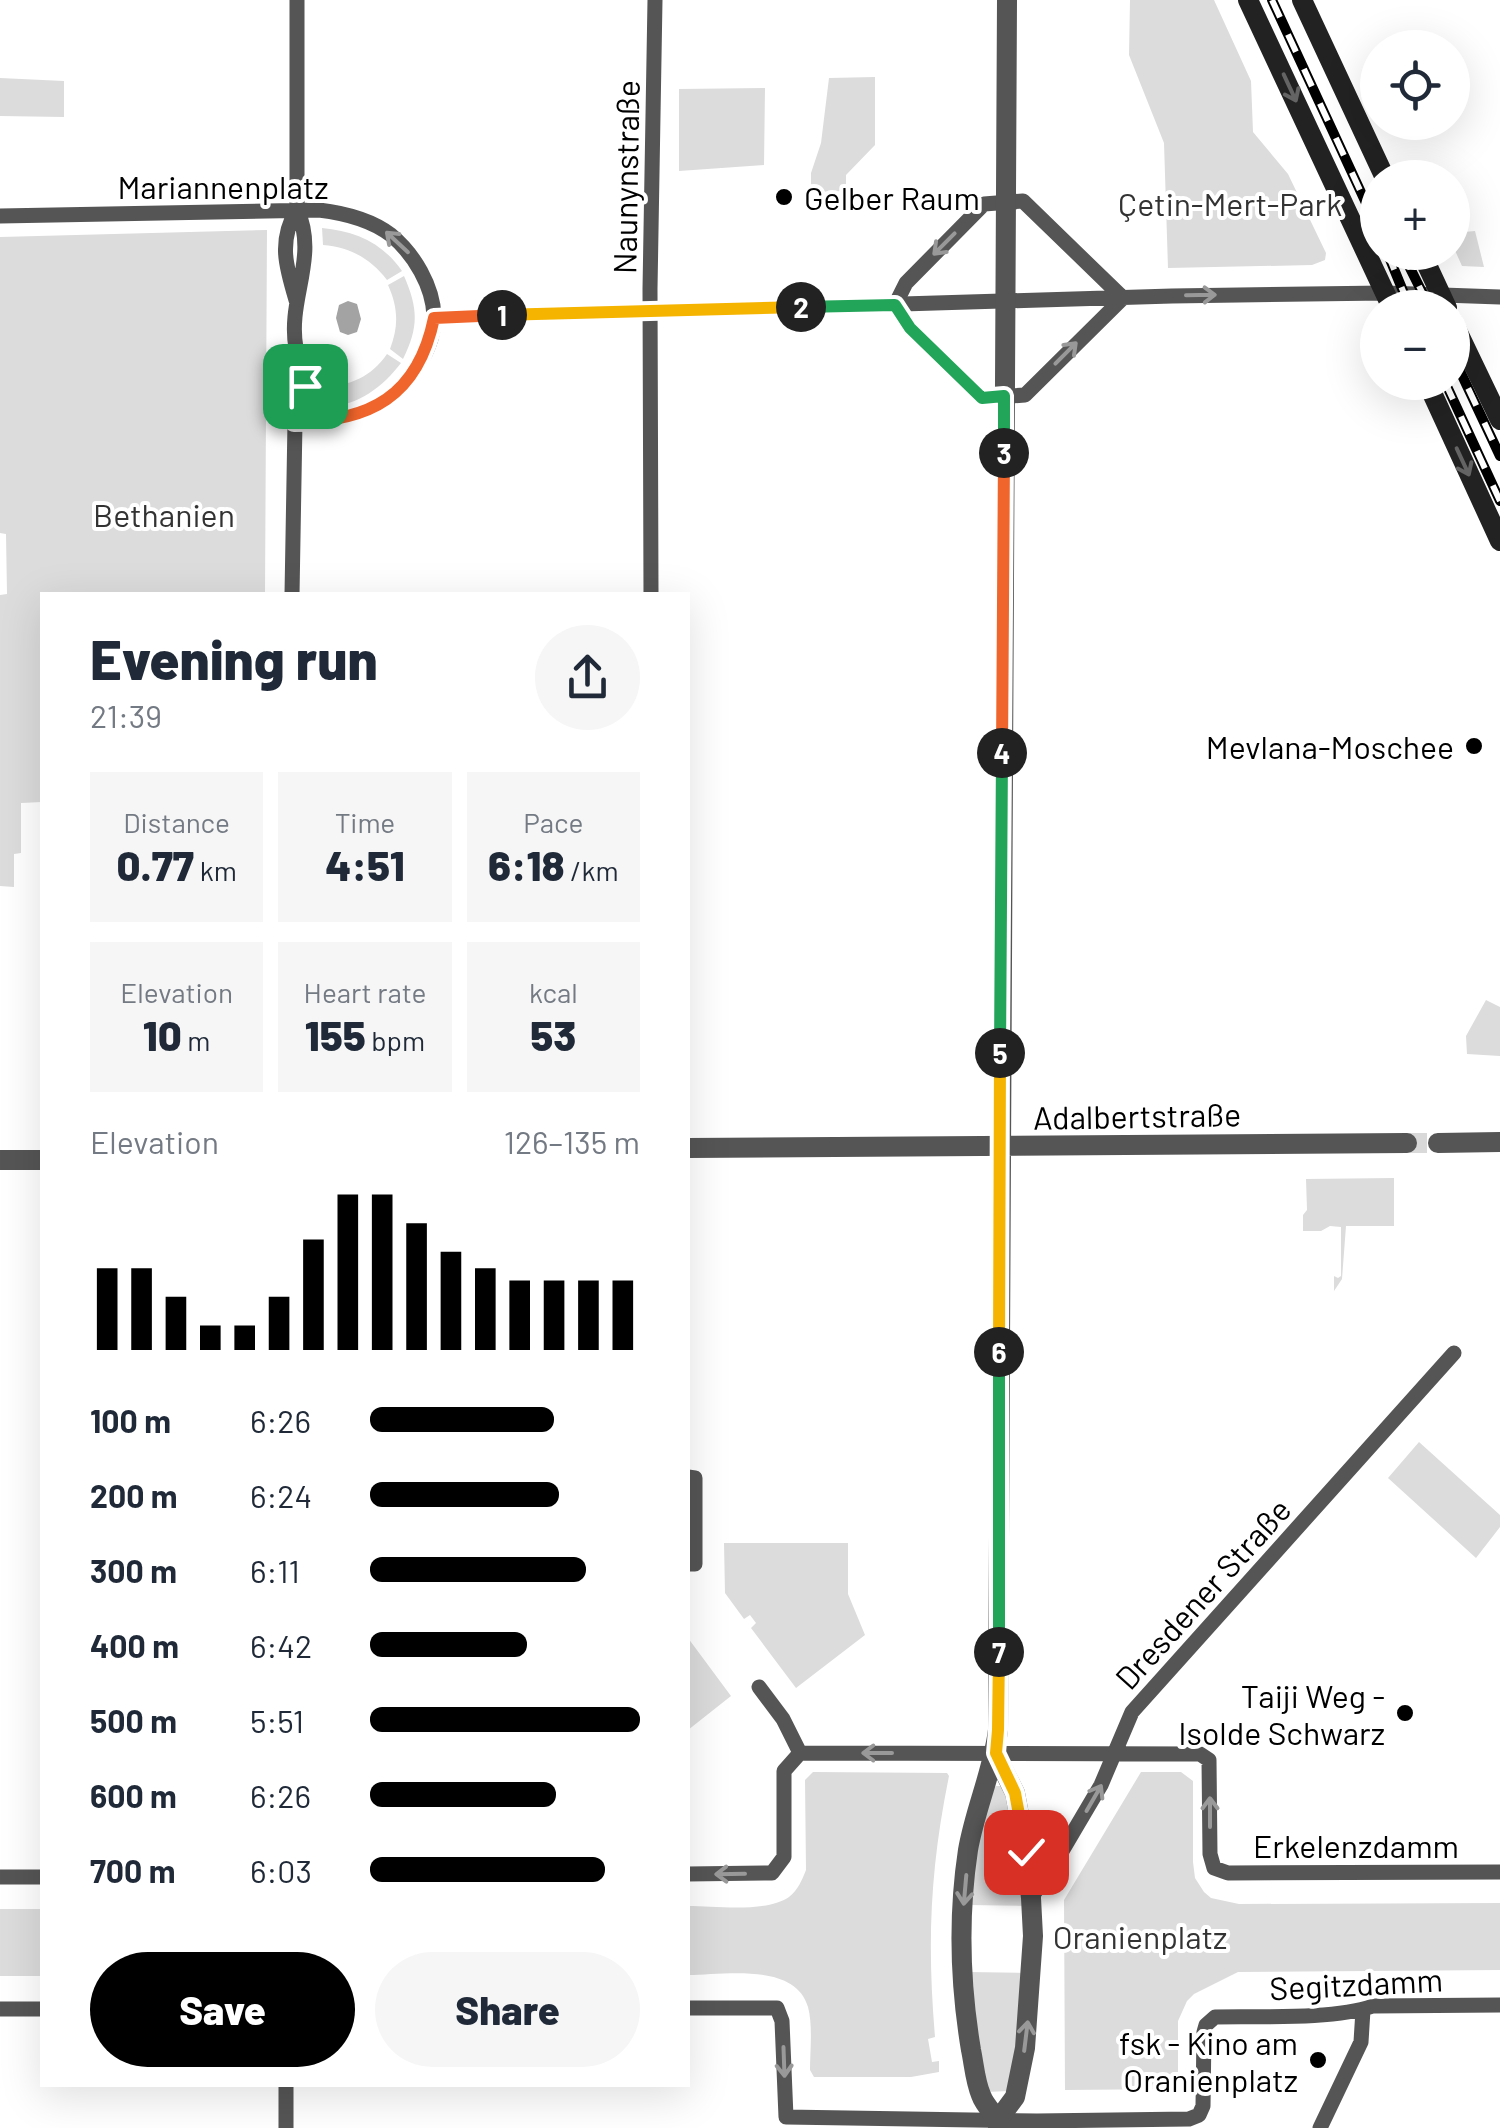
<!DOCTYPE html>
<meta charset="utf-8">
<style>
:root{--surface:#fff;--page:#f6f6f7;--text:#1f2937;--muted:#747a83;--accent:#000}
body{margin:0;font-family:Barlow,sans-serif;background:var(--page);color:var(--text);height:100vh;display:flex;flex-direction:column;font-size:38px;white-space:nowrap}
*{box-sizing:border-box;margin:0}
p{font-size:32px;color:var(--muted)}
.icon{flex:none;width:55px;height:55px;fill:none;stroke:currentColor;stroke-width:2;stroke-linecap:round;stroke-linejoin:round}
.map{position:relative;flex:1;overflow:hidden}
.panel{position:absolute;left:40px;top:592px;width:650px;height:1495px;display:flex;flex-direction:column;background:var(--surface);border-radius:0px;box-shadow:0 10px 40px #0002}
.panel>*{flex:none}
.controls{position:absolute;left:1360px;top:30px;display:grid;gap:20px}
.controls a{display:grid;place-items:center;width:110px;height:110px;border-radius:50%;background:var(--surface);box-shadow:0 10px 40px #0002;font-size:50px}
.pin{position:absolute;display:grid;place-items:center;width:85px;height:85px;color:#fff;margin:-42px;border-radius:20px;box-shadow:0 5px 15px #0006}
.km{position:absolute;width:50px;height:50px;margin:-25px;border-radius:50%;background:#222;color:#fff;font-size:28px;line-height:50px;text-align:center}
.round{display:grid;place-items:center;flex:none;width:105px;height:105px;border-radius:52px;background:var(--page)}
.head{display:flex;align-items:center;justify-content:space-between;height:170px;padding:0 50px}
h1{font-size:55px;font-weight:800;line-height:75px}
.stats{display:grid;grid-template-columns:repeat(3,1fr);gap:15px;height:170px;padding:10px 50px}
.stats div{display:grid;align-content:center;border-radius:0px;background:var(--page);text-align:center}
.stats b{font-size:42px;font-weight:800}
.stats small{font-size:28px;font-weight:400}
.stats p{font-size:28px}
.chart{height:280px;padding:20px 50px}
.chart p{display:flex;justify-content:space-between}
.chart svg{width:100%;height:180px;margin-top:10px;stroke:var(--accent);stroke-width:6}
.primary-button{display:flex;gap:20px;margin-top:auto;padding:20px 50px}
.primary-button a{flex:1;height:115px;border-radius:60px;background:var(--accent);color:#fff;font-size:40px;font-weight:800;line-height:115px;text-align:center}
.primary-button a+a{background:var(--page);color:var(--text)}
ul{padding:0 50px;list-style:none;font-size:32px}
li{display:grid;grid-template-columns:160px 120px 1fr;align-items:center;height:75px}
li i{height:25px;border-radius:12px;background:var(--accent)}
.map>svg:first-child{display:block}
.green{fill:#dcdcdc}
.water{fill:#a3a3a3}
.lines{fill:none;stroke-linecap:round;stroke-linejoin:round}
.tertiary-tunnel{stroke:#d9d9d9;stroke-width:20;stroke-dasharray:20 10;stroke-linecap:butt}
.minor{stroke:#555;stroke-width:15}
.tertiary{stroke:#555;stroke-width:20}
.secondary{stroke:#222;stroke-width:20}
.rail-casing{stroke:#000;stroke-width:10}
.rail{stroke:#fff;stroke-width:6;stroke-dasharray:19;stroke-linecap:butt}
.oneway{stroke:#646464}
.oneway2{stroke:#999}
.split-1-casing{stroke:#fff;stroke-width:20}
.split-2-casing{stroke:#fff;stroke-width:20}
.split-3-casing{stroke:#fff;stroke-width:20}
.split-4-casing{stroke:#fff;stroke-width:20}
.split-5-casing{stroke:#fff;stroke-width:20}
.split-6-casing{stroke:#fff;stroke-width:20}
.split-7-casing{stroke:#fff;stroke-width:20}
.split-8-casing{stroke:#fff;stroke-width:20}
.split-1{stroke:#f0652b;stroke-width:12}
.split-2{stroke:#f5b400;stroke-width:12}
.split-3{stroke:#22a559;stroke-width:12}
.split-4{stroke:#f0652b;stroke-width:12}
.split-5{stroke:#22a559;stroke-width:12}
.split-6{stroke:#f5b400;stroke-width:12}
.split-7{stroke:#22a559;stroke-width:12}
.split-8{stroke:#f5b400;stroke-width:12}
.poi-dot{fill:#000;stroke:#fff;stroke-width:4}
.labels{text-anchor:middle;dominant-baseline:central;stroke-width:8;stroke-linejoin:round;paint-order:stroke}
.street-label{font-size:32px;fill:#000;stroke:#fff}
.poi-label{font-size:32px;fill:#000;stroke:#fff;text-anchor:end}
.park-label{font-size:32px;fill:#333;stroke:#fff}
</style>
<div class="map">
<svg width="1500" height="2128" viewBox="0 0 1500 2128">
<rect width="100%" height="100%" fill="#fff"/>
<path class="green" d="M1130 0H1214L1251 81 1253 132 1288 174 1326 253 1325 260 1312 265 1168 268 1164 143 1129 55Z
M875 77V145L846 175V191L811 192V173L821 143 829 78Z
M0 78 64 81V117L0 116Z
M765 88 764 165 679 171V89Z
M322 228C355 231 383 243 402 271L387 280C371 259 350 247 323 245Z
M267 230 265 595H42V802L21 803V853L14 854V887L0 886V595L7 594 6 534 0 533V237Z
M1475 231 1484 267 1462 266 1453 246V233Z
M404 276C418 308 419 327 403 359L390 349C399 326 398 307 388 285Z
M387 354 401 363C382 388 354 409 322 406V387C350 386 371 377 387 354Z
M1486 1000 1500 1007V1056L1467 1054 1466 1036Z
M1394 1178V1226H1346L1342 1279 1334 1291V1276L1338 1278 1341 1276V1227L1330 1226 1321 1231H1303V1215L1307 1210 1306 1179Z
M1419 1442 1500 1515V1527L1476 1558 1388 1478Z
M724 1543H848V1594L865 1635 796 1688 751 1628 756 1623 750 1615 744 1619 725 1593Z
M688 1638 731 1696 688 1730Z
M813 1772 947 1773 949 1776C930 1869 927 1943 935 2037L928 2039 932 2062 939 2061V2072L911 2077H814L810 2070C810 2051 813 2026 808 2007 795 1962 724 1975 688 1975V1906C716 1906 766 1913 789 1897 798 1890 802 1880 806 1870L805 1780Z
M1141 1772H1181L1193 1781V1862L1195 1878 1204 1892 1211 1898 1239 1904 1500 1903V1970L1238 1972 1194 1994 1187 2001 1178 2021V2089L1065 2090 1064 1900Z
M996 1786H1000L1005 1793 1027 1906 969 1905 973 1860 992 1791Z
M0 1909H42V1976H0Z
M968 1972 1027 1973 1009 2091 986 2092Z"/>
<path class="water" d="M348 301 357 304 361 319 357 332 348 335 340 332 336 318 339 305Z"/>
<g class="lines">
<path class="tertiary-tunnel" d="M1407 1143H1438"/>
<path class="minor" d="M0 216 319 210C344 213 370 219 391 235 414 254 433 286 434 316 435 356 399 398 364 412 341 421 319 422 295 422
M296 300C286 267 278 241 297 209
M895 305 906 283 984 204 1023 201 1123 298
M895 305 910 328 982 398 1025 395 1123 298
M434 318 1172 296 1385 293 1500 297
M295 422 285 407V371L296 347
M292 595 295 422C299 415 304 410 305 401 305 392 306 379 304 370 302 362 297 355 296 348 287 299 319 258 297 209V0
M651 595 650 289 655 0
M688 1477 695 1478V1564H688
M759 1687 783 1719 800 1753
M688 1874 772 1873 784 1857V1771L800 1753 1200 1754 1209 1760 1210 1854 1214 1868 1228 1873 1500 1872
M0 1877H42
M1031 1898 1055 1863 1101 1785 1132 1712 1454 1353
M688 2008H777L782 2021 786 2117
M0 2009H42
M786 2117 1037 2121 1189 2119 1199 2115 1203 2106 1204 2032 1206 2025 1215 2017C1259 2016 1333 2020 1373 2006L1500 2005
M286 2128V2085
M1320 2128 1361 2042 1363 2010"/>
<path class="tertiary" d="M1438 1143 1500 1142
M688 1148 1407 1143
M0 1160H42
M995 1753 1015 1793 1026 1852 1031 1898 1033 1936 1025 2048 1015 2097 998 2120V2128
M998 2120C992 2112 984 2104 981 2095 975 2081 974 2064 971 2050 960 1984 958 1916 968 1850 975 1809 993 1771 998 1730L1007 0"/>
<path class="secondary" d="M1248 0 1392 308
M1302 0 1385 178
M1421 252 1447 308
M1452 320 1500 420
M1427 382 1500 541"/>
<g class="rail-casing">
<path id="rail" d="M1272 0 1378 229
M1387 252 1410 308
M1402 252 1430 308
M1452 354 1500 456
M1445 382 1500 501"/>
</g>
<use href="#rail" class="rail"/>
</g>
<defs><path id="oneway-shaft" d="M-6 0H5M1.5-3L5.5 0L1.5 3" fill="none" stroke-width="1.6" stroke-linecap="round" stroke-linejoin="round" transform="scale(2.5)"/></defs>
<g class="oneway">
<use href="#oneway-shaft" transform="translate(1290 88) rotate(65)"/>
<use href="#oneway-shaft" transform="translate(1463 462) rotate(65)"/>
</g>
<g class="oneway2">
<use href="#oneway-shaft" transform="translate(397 242) rotate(-137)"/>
<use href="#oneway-shaft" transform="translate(944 244) rotate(135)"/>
<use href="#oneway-shaft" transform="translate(1201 295) rotate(-1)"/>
<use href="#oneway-shaft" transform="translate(1066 353) rotate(-45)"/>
<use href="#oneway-shaft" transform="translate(877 1753) rotate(-180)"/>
<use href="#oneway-shaft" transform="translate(1094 1798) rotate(-60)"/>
<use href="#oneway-shaft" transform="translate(1210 1812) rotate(-90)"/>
<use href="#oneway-shaft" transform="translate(730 1874) rotate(179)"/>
<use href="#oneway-shaft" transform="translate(965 1890) rotate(95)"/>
<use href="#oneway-shaft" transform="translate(1026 2036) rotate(-83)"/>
<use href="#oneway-shaft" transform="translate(784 2062) rotate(88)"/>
</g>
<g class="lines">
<g class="split-1-casing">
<path id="split-1" d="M305 386 304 407 294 422C370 422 418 396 434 318L502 315"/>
</g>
<g class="split-2-casing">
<path id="split-2" d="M502 315 801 307"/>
</g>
<g class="split-3-casing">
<path id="split-3" d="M801 307 895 305 910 328 982 398 1004 396V453"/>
</g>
<g class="split-4-casing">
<path id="split-4" d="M1002 753 1004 453"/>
</g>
<g class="split-5-casing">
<path id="split-5" d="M1000 1053 1002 753"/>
</g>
<g class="split-6-casing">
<path id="split-6" d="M999 1352 1000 1053"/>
</g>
<g class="split-7-casing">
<path id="split-7" d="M999 1652V1352"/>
</g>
<g class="split-8-casing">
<path id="split-8" d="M999 1652 998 1730 996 1753 1015 1793 1026 1852"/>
</g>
<use href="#split-1" class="split-1"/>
<use href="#split-2" class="split-2"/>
<use href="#split-3" class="split-3"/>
<use href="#split-4" class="split-4"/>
<use href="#split-5" class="split-5"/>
<use href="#split-6" class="split-6"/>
<use href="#split-7" class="split-7"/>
<use href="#split-8" class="split-8"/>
</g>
<g class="poi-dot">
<circle cx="784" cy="197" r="10"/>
<circle cx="1474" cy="746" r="10"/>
<circle cx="1405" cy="1713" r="10"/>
<circle cx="1318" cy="2060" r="10"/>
</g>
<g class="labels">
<g class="street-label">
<text transform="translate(625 177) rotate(-89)">Naunynstraße</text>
<text x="223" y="186">Mariannenplatz</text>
<text transform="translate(1137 1115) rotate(-1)">Adalbertstraße</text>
<text transform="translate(1202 1593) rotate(-48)">Dresdener Straße</text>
<text x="1356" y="1845">Erkelenzdamm</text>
<text transform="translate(1356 1983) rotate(-3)">Segitzdamm</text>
</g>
<g class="poi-label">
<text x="804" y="197" text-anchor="start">Gelber Raum</text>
<text x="1454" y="746">Mevlana-Moschee</text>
<text x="1385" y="1695">Taiji Weg -<tspan x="1385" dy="37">Isolde Schwarz</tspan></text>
<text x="1298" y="2042">fsk - Kino am<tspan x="1298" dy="37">Oranienplatz</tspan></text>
</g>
<g class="park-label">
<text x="1230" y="203">Çetin-Mert-Park</text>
<text x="164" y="514">Bethanien</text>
<text x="1140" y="1936">Oranienplatz</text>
</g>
</g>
</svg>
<div class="controls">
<a><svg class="icon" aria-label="locate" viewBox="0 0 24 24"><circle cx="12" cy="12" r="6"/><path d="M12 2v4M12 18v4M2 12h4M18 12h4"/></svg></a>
<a>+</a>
<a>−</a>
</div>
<div class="pin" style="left:305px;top:386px;background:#1e9e55"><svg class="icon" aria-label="arrive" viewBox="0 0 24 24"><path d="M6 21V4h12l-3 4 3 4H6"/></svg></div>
<div class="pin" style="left:1026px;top:1852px;background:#d93025"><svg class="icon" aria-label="check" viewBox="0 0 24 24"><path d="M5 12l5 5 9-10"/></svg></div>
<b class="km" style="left:502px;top:315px">1</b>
<b class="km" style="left:801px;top:307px">2</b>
<b class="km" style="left:1004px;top:453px">3</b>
<b class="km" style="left:1002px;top:753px">4</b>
<b class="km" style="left:1000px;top:1053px">5</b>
<b class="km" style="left:999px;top:1352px">6</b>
<b class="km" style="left:999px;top:1652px">7</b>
<section class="panel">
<div class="head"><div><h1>Evening run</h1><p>21:39</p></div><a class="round"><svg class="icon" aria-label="share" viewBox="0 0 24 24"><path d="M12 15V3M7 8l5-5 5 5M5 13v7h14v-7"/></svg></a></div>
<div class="stats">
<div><p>Distance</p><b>0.77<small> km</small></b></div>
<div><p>Time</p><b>4:51</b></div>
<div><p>Pace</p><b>6:18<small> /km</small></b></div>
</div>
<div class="stats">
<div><p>Elevation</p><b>10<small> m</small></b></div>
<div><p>Heart rate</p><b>155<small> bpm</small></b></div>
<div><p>kcal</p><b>53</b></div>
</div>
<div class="chart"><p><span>Elevation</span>126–135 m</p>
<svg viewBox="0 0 160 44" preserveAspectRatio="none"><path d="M5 44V24M15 44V24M25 44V31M35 44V38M45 44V38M55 44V31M65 44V17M75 44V6M85 44V6M95 44V13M105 44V20M115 44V24M125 44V27M135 44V27M145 44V27M155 44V27"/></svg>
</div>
<ul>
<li><b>100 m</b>6:26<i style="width:68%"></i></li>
<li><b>200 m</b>6:24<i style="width:70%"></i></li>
<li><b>300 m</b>6:11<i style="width:80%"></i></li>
<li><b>400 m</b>6:42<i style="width:58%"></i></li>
<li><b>500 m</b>5:51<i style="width:100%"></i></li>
<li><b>600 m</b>6:26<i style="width:69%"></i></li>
<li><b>700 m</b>6:03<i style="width:87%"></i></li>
</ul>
<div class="primary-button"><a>Save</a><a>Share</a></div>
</section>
</div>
